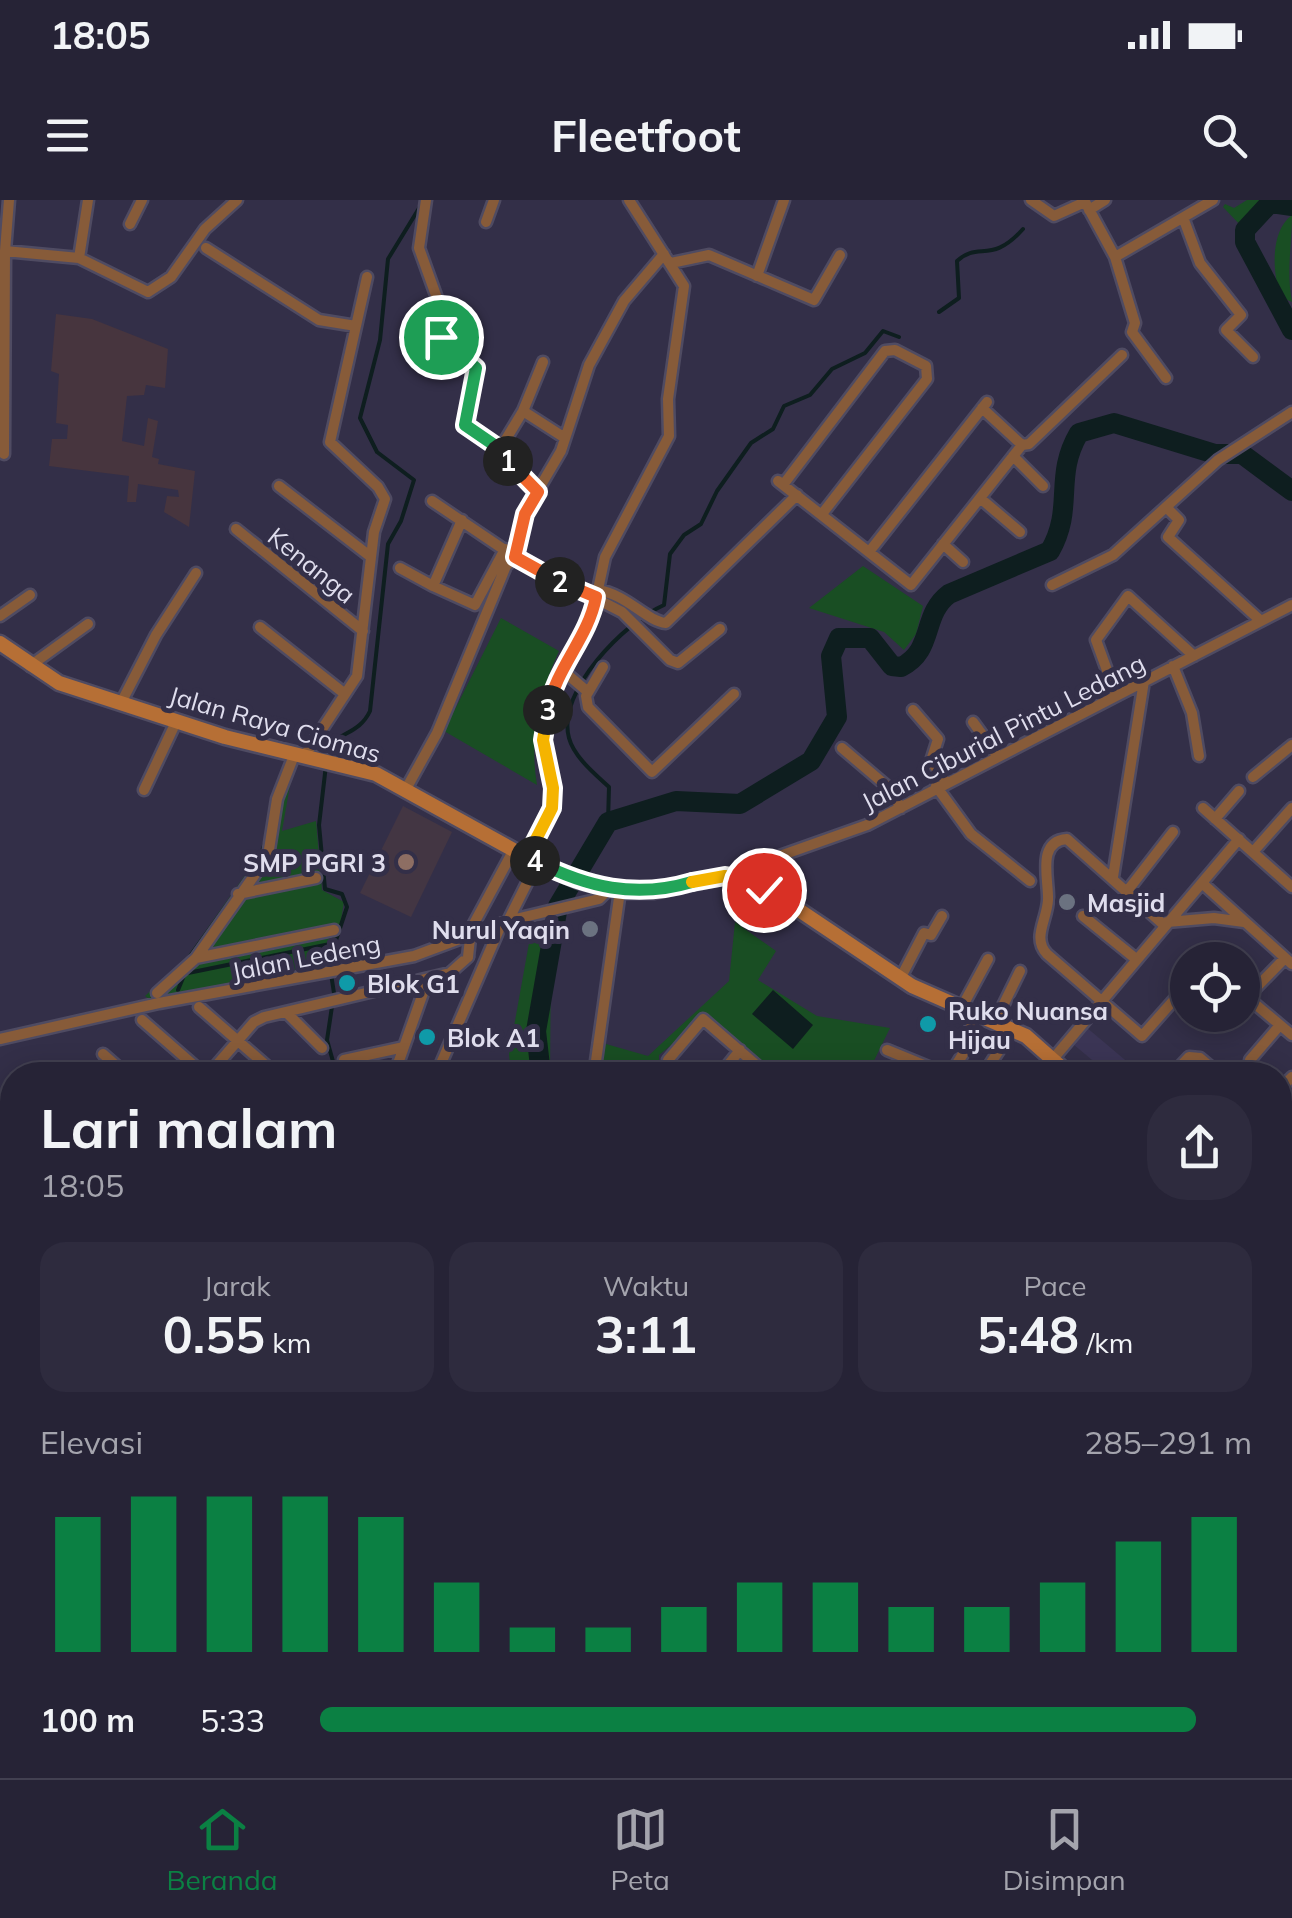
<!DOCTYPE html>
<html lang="id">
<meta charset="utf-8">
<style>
:root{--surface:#262336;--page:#2e2b3e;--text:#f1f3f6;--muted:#a4a4ad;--line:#424051;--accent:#0b8043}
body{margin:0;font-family:Mulish,sans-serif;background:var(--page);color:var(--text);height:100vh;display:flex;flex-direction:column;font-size:38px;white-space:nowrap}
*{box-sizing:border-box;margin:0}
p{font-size:32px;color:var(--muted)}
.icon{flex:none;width:55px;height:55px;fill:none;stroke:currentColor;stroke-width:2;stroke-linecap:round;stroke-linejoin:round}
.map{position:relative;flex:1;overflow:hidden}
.drawer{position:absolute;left:0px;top:862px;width:1292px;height:718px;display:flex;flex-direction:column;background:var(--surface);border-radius:40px 40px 0 0;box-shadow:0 5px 25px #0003,0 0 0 2px var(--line)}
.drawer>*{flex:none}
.controls{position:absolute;left:1170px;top:742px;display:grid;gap:20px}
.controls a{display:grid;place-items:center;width:90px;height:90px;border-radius:50%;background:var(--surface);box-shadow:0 5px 25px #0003,0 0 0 2px var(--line);font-size:50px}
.pin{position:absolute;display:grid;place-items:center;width:85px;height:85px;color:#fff;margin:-42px;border:5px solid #fff;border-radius:50%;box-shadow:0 2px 10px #0007}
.km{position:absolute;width:50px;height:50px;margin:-25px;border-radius:50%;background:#222;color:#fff;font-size:28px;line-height:50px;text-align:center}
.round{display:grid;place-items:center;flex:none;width:105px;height:105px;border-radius:40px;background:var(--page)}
.head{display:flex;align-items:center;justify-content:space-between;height:170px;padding:0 40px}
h1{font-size:55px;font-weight:700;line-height:75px}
.stats{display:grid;grid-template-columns:repeat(3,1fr);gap:15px;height:170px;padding:10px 40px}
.stats div{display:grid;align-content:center;border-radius:25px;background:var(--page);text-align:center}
.stats b{font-size:50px;font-weight:700}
.stats small{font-size:28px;font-weight:400}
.stats p{font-size:28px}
.chart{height:280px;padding:20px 40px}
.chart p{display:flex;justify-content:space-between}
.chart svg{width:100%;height:180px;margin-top:10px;stroke:var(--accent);stroke-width:6}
ul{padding:0 40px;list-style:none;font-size:32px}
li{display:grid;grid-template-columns:160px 120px 1fr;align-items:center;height:75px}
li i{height:25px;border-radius:12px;background:var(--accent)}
.status{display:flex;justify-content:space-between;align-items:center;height:70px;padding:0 50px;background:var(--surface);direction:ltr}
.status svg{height:28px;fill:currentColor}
header{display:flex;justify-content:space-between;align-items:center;height:130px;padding:0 40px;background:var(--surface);font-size:45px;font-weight:700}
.tab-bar{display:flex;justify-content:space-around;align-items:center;height:140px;border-top:2px solid var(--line);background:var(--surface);font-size:28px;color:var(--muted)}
.tab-bar a{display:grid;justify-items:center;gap:5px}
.tab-bar .on{color:var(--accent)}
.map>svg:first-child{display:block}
.built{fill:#3b3555}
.industrial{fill:#47353e}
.education{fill:#433643}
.green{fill:#194e23}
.water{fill:#0e1e1f}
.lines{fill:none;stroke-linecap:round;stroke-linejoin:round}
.stream{stroke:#0e1e1f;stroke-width:4}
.river{stroke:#0e1e1f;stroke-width:20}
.street-casing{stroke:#4f4b62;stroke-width:15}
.secondary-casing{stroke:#4f4b62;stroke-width:19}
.street{stroke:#875b39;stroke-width:10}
.secondary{stroke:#b66f35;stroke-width:14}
.street-bridge-casing{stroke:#4f4b62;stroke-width:15;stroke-linecap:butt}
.street-bridge{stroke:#875b39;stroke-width:10}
.split-1-casing{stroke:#fff;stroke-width:20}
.split-2-casing{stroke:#fff;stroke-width:20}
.split-3-casing{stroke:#fff;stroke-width:20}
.split-4-casing{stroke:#fff;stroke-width:20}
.split-5-casing{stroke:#fff;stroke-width:20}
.split-6-casing{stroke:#fff;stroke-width:20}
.split-1{stroke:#22a559;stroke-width:12}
.split-2{stroke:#f0652b;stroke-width:12}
.split-3{stroke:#f0652b;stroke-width:12}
.split-4{stroke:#f5b400;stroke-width:12}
.split-5{stroke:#22a559;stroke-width:12}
.split-6{stroke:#f5b400;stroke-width:12}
.education-dot{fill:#8d6e63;stroke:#332f48;stroke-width:4}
.worship-dot{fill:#6b7280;stroke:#332f48;stroke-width:4}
.culture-dot{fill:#0f9aa8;stroke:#332f48;stroke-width:4}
.labels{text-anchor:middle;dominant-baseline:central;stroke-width:10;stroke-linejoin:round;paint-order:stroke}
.street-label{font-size:25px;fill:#dfdded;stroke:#332f48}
.poi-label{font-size:25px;font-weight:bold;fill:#dfdded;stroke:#332f48;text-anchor:start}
</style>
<div class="status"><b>18:05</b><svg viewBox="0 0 49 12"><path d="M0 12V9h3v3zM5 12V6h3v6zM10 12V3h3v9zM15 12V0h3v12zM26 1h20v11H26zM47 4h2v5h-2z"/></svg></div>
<header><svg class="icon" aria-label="menu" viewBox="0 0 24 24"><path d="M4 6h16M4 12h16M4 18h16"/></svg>Fleetfoot<svg class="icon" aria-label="search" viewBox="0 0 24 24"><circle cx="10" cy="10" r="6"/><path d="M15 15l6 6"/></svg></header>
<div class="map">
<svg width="1292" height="1578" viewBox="0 0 1292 1578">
<rect width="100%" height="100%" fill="#332f48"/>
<path class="built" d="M1086 827 1137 870 1131 875H1110L1073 844Z"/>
<path class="industrial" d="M56 114 92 119 168 149 165 188 146 185 144 195 127 196 122 241 144 246 148 218 158 221 152 257 159 259 158 264 195 271 189 327 164 312 167 296 179 297 178 290 138 284 136 302H127L129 276 49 266 52 239H67L68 225 56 223 59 174 51 171Z"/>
<path class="education" d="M403 606 452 632 411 717 360 693Z"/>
<path class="green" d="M1247 0H1273L1243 28 1223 7 1225 4 1234 8Z
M1292 15C1292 46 1286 70 1292 102L1281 97C1272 73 1270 31 1292 15Z
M863 366 923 406 916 434 904 450 884 432 809 408Z
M501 418 559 451C539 495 529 537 537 585L444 531Z
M293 568 282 631 316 621 322 690 344 702C340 725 338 752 317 765L149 799 145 796 188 756 267 644Z
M735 722 776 751 758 780 817 816 890 828 867 875H817L804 866 792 875H771L706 817 659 855V875H593L599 842 648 856 729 781Z
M531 732 551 745 550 875H511L509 854Z"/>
<path class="water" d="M773 790 813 825 793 849 752 814Z
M0 1336 12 1342V1395L0 1392Z
M0 1456 12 1475 7 1496 0 1498Z"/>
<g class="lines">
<path class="stream" d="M939 112 959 98 957 61C979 41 991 65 1023 29
M326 555C333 531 358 537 370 511L388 344 401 321 414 280 377 252 360 218 380 140 388 59 421 5
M608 622 609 587C595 574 574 557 569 538 556 491 625 422 664 405L670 354 684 335 701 324 717 291 751 243 773 229 784 206 810 195 832 169 865 153 883 131 899 137
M258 662 265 643
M188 759 247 677
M188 773 335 743
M178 790 187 768
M326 875 334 865 327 840 334 793 329 761 347 707 342 694 325 689 319 625 326 565
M1280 956 1292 946"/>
<path class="river" d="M1292 6 1270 3 1245 30V42L1292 130
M541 875 536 831 558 706 608 622 676 601 740 604 811 561 837 517 831 456 839 438H870L892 466 901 467C935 450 921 415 949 394L1050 351C1075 307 1053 277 1079 233L1114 223 1215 254H1242L1292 291
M0 1416 12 1415
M0 1527 12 1520"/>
<g class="street-casing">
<path id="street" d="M9 0 5 51 79 58
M88 0 79 58 148 92 171 77 205 29 237 0
M426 0 419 48 437 98 441 139 476 169 465 225 500 249 538 292
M1031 0 1054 16 1085 2
M1084 0 1115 57 1213 0
M1089 10 1105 0
M1184 20 1200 63 1241 115 1226 130 1253 157
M486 22 494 0
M130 24 142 0
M206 48 319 120 356 126
M1115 57 1135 123 1132 132 1166 178
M671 63 709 55 814 100 840 55
M757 76 784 0
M982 208 1022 245
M523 211 565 238
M500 249 523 211 543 162
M4 254 5 51
M1013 256 1043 286
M778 281 911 385 1022 245 1029 244 1122 155
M783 285 885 151 895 150 926 166 927 179 822 314
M279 286 371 357
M980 298 1020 332
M432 301 515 357 622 412 670 460 678 463 720 429
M462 320 433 386 475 405 505 349
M236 329 363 431
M943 344 963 362
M869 352 987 202
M400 368 433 386
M1052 385 1113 355 1166 307
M597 390C627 394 646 421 666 423L797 295
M0 416 30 395
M1261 421 1168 337 1179 320 1166 307 1218 260 1292 212
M260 427 345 494
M30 466 88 424
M1173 466 1192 513 1199 556
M603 467 586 496 588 507 652 572 734 494
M561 469 588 492
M1116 495 1096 440 1128 396 1194 456
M122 501 156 435 196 373
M913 510 938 539 931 561 945 581
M973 522 997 555
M842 548 889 588 901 608
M305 555 357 476 374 332 385 299 378 287 330 242 367 77
M1253 577 1292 545
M936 586 971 634 1030 681
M406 589 437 533 506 366 515 357 527 309 561 251 589 165 624 101 664 54
M144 590 176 522
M1203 608 1292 687
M1215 619 1239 591
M1253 652 1292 608
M527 657 551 608 553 588 543 541 556 478 591 422 605 357 669 236 668 199 684 86 629 0
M726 675 867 625 1292 405
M1113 677 1144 481
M1202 683 1292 764
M1128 690 1173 632
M238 694 316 678
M1083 716 1136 759
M508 721 537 663
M1167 722 1214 718 1244 722
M1164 725 1067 639C1036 641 1049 680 1048 700 1047 720 1032 738 1047 754L1142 836 1188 784
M471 729 513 651
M196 758 334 730
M900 779 924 733 931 735 942 716
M157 793 196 758 268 656 277 599 295 553
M1242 793 1292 835
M1247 797 1285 758
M199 807 277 875
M962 807 988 759
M286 812 322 848
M142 820 205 875
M995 822 1020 771
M1216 826 1225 815
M0 839 159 803 414 756 508 721 599 699 609 689
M887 850 948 875
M103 854 127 875
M1053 859 1239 639
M344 860 404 847
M1250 860 1280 825
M208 875 254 822 264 817 450 773 468 757
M394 875 428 779
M436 875 501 725
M594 875 620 691
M668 875V860L703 819 768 875
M720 875 740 850
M950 875 963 854 975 812
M983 875 1013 829
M1172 875 1189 857 1200 858 1212 868
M1280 889 1292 877
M0 966 12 977
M1280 1009 1292 994
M0 1013 12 1016
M0 1084 12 1028
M0 1200 12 1203
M1280 1231 1288 1233 1292 1227
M1280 1428 1292 1417
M1280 1559 1292 1564
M54 1568 101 1578
M337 1568 359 1578
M433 1568 446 1578
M510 1568 522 1578
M705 1568 717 1578
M770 1568 783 1578
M834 1568 847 1578
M902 1568 913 1576
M1016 1568 1019 1578
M1160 1575 1166 1578
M176 1578 178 1568
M385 1578 387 1568
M563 1578 571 1568
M642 1578 651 1568
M652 1578 661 1568
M743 1578 752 1568
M969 1578 977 1568
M1249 1578 1258 1568"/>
</g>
<g class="secondary-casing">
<path id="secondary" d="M0 443 59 483 225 537 376 574 537 663 579 681 620 691H654L725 676 742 680 787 702 912 786 1026 836 1070 875
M1280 1155 1292 1159"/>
</g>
<use href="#street" class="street"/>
<use href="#secondary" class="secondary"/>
<g class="street-bridge-casing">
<path id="street-bridge" d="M468 757 471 729"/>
</g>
<use href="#street-bridge" class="street-bridge"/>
</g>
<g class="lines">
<g class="split-1-casing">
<path id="split-1" d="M441 137 476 168 465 225 500 249 508 261"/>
</g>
<g class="split-2-casing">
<path id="split-2" d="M508 261 538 292 525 314 515 357 560 382"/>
</g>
<g class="split-3-casing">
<path id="split-3" d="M548 510C556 467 588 439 596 397L560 382"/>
</g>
<g class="split-4-casing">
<path id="split-4" d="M535 661 527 657 552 608 553 588 543 540 548 510"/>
</g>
<g class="split-5-casing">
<path id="split-5" d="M535 661C587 687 635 699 692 682"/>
</g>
<g class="split-6-casing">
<path id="split-6" d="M692 682 725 676 764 690"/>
</g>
<use href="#split-1" class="split-1"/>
<use href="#split-2" class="split-2"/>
<use href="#split-3" class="split-3"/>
<use href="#split-4" class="split-4"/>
<use href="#split-5" class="split-5"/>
<use href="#split-6" class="split-6"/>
</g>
<circle class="education-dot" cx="406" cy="662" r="10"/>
<g class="worship-dot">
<circle cx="1067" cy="702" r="10"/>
<circle cx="590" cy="729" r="10"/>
</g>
<g class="culture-dot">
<circle cx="347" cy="783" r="10"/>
<circle cx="928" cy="824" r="10"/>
<circle cx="427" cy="837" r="10"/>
</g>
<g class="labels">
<g class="street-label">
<text transform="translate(312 365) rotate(39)">Kenanga</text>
<text transform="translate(275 524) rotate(16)">Jalan Raya Ciomas</text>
<text transform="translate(1003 532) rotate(-27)">Jalan Ciburial Pintu Ledang</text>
<text transform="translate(306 757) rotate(-11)">Jalan Ledeng</text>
</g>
<g class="poi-label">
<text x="386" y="662" text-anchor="end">SMP PGRI 3</text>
<text x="1087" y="702">Masjid</text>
<text x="570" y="729" text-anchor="end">Nurul Yaqin</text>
<text x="367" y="783">Blok G1</text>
<text x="948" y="810">Ruko Nuansa<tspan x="948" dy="29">Hijau</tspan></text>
<text x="447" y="837">Blok A1</text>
</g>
</g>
</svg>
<div class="controls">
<a><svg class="icon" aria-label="locate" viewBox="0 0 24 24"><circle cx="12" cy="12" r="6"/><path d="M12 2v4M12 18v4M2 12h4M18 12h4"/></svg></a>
</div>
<div class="pin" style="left:441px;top:137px;background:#1e9e55"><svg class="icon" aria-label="arrive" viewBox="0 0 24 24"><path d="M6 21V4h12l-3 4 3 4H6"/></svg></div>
<div class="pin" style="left:764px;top:690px;background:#d93025"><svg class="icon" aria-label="check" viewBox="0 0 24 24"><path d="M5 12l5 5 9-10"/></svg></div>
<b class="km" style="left:508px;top:261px">1</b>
<b class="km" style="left:560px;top:382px">2</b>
<b class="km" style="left:548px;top:510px">3</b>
<b class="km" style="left:535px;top:661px">4</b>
<section class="drawer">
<div class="head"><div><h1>Lari malam</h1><p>18:05</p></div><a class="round"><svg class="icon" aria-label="share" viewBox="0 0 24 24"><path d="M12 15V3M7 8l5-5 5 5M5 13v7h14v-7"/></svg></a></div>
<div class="stats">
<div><p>Jarak</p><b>0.55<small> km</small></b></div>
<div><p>Waktu</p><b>3:11</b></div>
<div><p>Pace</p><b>5:48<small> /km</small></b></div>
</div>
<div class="chart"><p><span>Elevasi</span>285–291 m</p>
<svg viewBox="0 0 160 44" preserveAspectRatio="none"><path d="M5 44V11M15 44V6M25 44V6M35 44V6M45 44V11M55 44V27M65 44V38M75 44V38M85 44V33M95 44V27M105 44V27M115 44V33M125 44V33M135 44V27M145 44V17M155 44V11"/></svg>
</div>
<ul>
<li><b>100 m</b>5:33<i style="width:94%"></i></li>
</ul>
</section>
</div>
<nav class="tab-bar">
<a class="on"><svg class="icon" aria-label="home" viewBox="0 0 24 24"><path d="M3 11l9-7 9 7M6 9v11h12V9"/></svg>Beranda</a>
<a><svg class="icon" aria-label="map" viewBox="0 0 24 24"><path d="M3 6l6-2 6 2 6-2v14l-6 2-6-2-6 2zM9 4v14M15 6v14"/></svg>Peta</a>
<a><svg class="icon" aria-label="saved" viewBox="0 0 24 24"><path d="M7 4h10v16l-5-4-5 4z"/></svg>Disimpan</a>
</nav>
